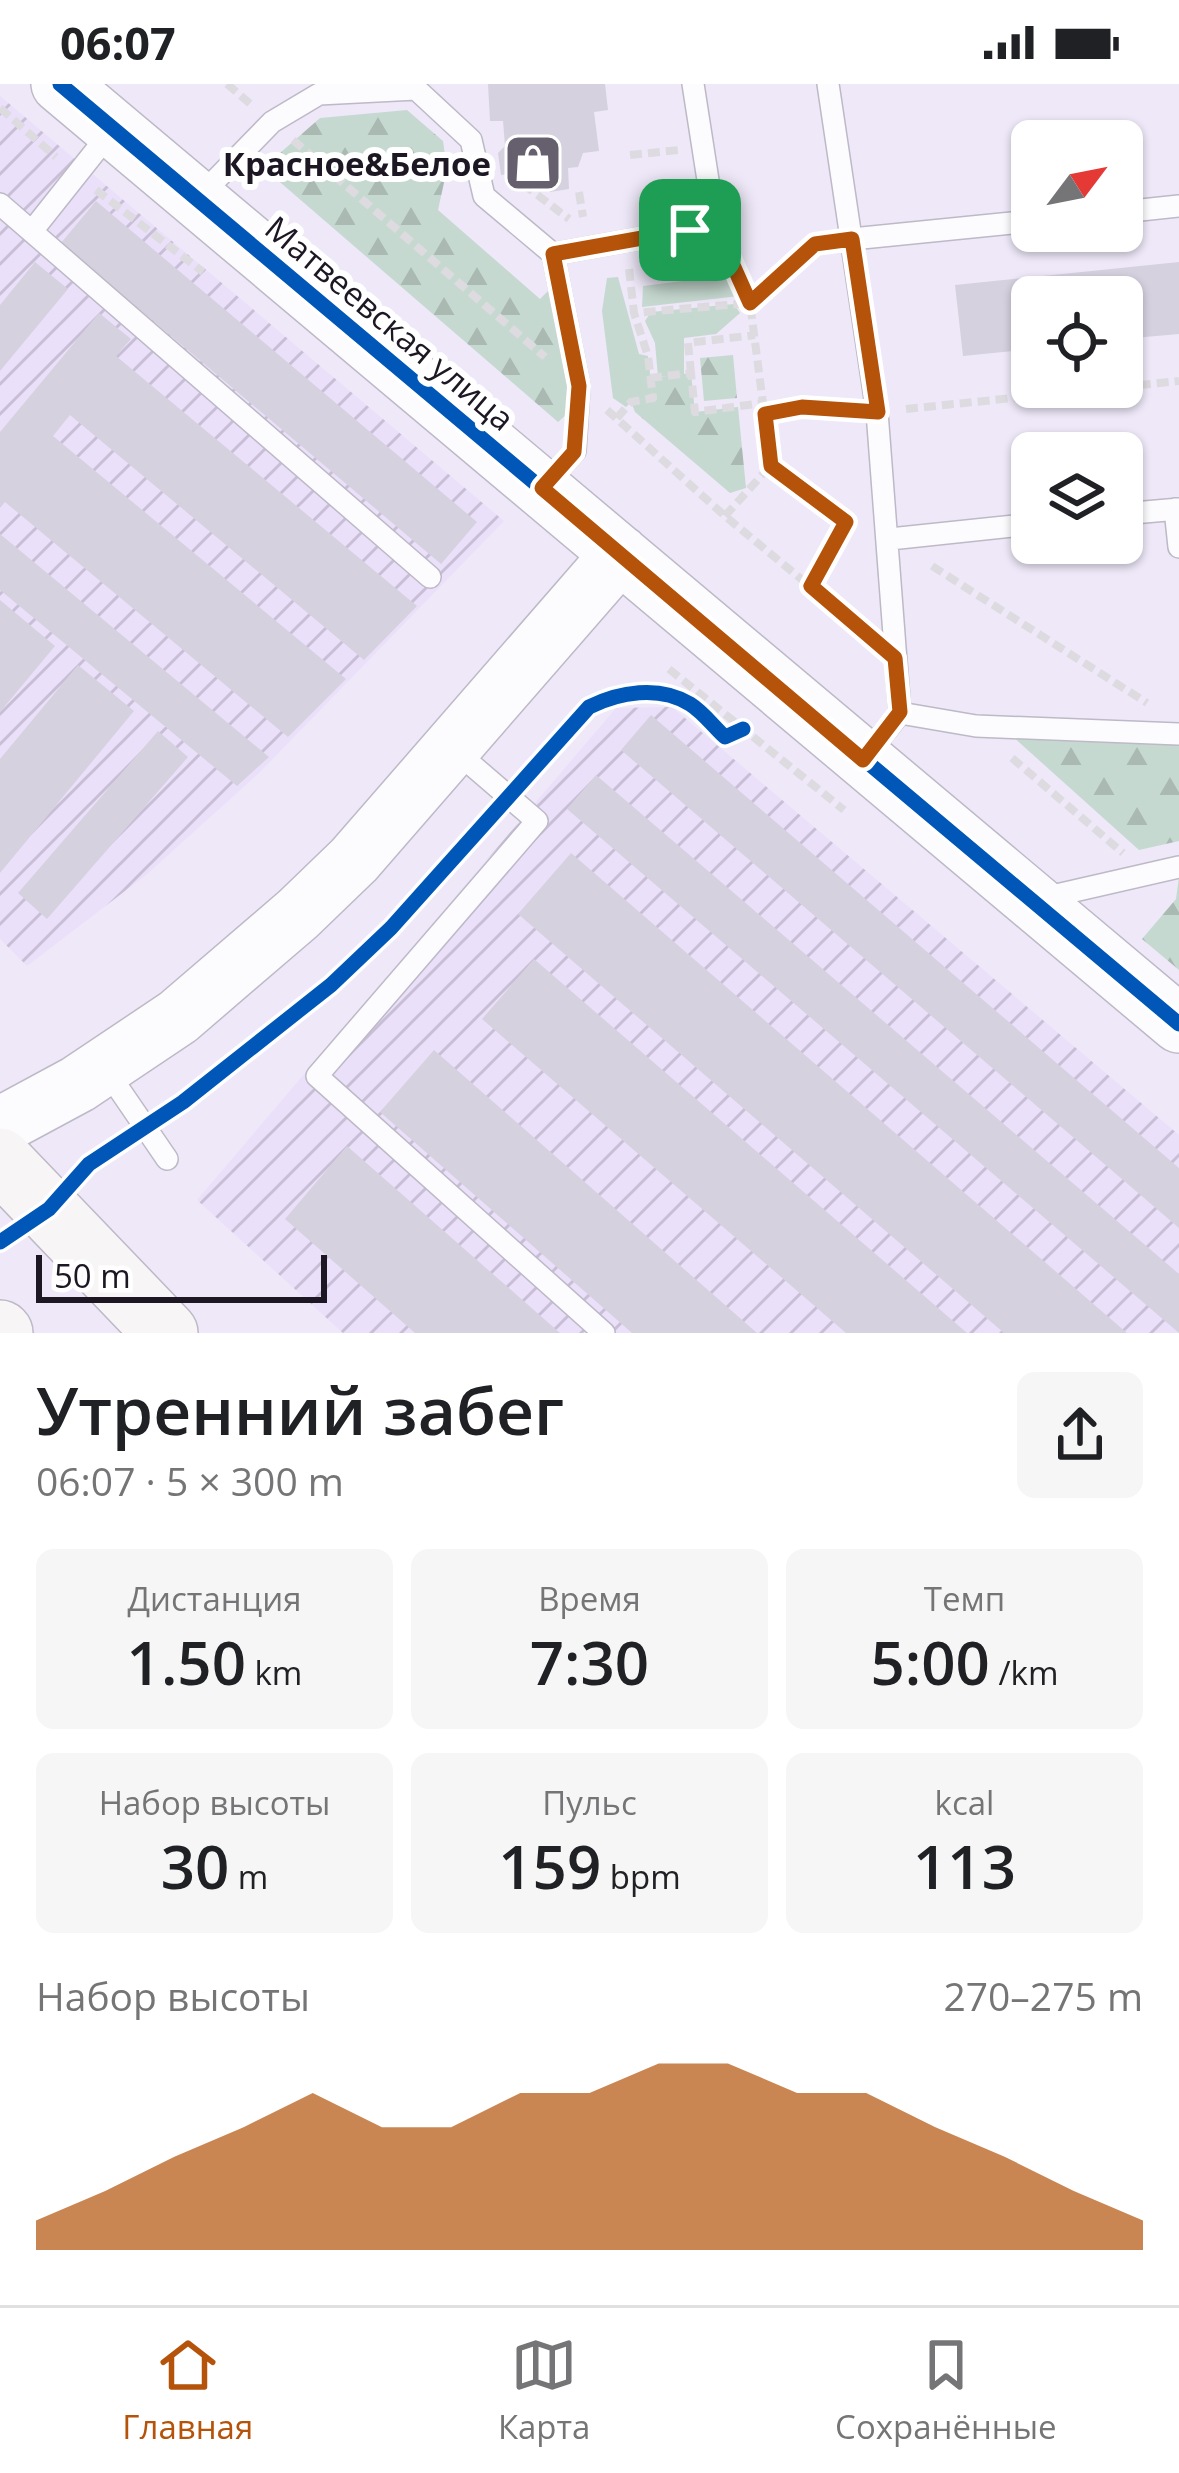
<!DOCTYPE html>
<html lang="ru">
<meta charset="utf-8">
<style>
:root{--surface:#fff;--page:#f6f6f6;--text:#202124;--muted:#757577;--line:#e0e0e0;--accent:#b45309}
body{margin:0;font-family:"Open Sans",sans-serif;background:var(--page);color:var(--text);height:100vh;display:flex;flex-direction:column;font-size:45px;white-space:nowrap}
*{box-sizing:border-box;margin:0}
p{font-size:39px;color:var(--muted)}
.icon{flex:none;width:66px;height:66px;fill:none;stroke:currentColor;stroke-width:2;stroke-linecap:round;stroke-linejoin:round}
.map{position:relative;height:1249px;overflow:hidden}
.drawer{display:flex;flex-direction:column;background:var(--surface);flex:1}
.drawer>*{flex:none}
.needle{width:78px;rotate:58deg}
.buttons{position:absolute;left:1011px;top:36px;display:grid;gap:24px}
.buttons a{display:grid;place-items:center;width:132px;height:132px;border-radius:18px;background:var(--surface);box-shadow:0 3px 9px #0004;font-size:60px}
.scale{position:absolute;left:36px;bottom:30px;width:291px;box-sizing:border-box;padding-left:12px;border:6px solid #1c1723;border-top:0;font-size:33px;line-height:42px;white-space:nowrap;color:#1c1723;-webkit-text-stroke:9px #fff;paint-order:stroke}
.pin{position:absolute;display:grid;place-items:center;width:102px;height:102px;color:#fff;margin:-51px;border-radius:24px;box-shadow:0 6px 18px #0006}
.round{display:grid;place-items:center;flex:none;width:126px;height:126px;border-radius:18px;background:var(--page)}
.overview{display:flex;align-items:center;justify-content:space-between;height:204px;padding:0 36px}
h1{font-size:66px;font-weight:600;line-height:90px}
.figures{display:grid;grid-template-columns:repeat(3,1fr);gap:18px;height:204px;padding:12px 36px}
.figures div{display:grid;align-content:center;border-radius:18px;background:var(--page);text-align:center}
.figures b{font-size:60px;font-weight:600}
.figures small{font-size:33px;font-weight:400}
.figures p{font-size:33px}
.chart{height:336px;padding:24px 36px}
.chart p{display:flex;justify-content:space-between}
.chart svg{width:100%;height:216px;margin-top:12px;fill:var(--accent);opacity:.7}
.status{display:flex;justify-content:space-between;align-items:center;height:84px;padding:0 60px;background:var(--surface);direction:ltr}
.status svg{height:33px;fill:currentColor}
.tabs{display:flex;justify-content:space-around;align-items:center;height:168px;border-top:3px solid var(--line);background:var(--surface);font-size:33px;color:var(--muted)}
.tabs a{display:grid;justify-items:center;gap:6px}
.tabs .active{color:var(--accent)}
.map>svg:first-child{display:block}
.industrial{fill:url(#industrial-furrows)}
.grass{fill:#c6d9d0}
.forest{fill:url(#forest-firs)}
.building{fill:#d6d1df}
.lines{fill:none;stroke-linecap:round;stroke-linejoin:round}
.service-casing{stroke:#beb9c6;stroke-width:24}
.tertiary-casing{stroke:#beb9c6;stroke-width:60}
.secondary-casing{stroke:#beb9c6;stroke-width:66}
.path{stroke:#dddbe0;stroke-width:8;stroke-dasharray:12 6;stroke-linecap:butt}
.service{stroke:#fcfcfe;stroke-width:21}
.tertiary{stroke:#fcfcfe;stroke-width:57}
.secondary{stroke:#f8f5f7;stroke-width:63}
.cycleway-casing{stroke:#fff;stroke-width:22}
.cycleway{stroke:#0057b8;stroke-width:15}
.route-casing{stroke:#fff;stroke-width:24}
.route{stroke:#b45309;stroke-width:15}
.labels{text-anchor:middle;dominant-baseline:central;stroke-width:12;stroke-linejoin:round;paint-order:stroke}
.poi-label{font-size:33px;font-weight:bold;fill:#1c1723;stroke:#fff;text-anchor:end}
.street-label{font-size:33px;fill:#1c1723;stroke:#fff}
</style>
<div class="status"><b>06:07</b><svg viewBox="0 0 49 12"><path d="M0 12V9h3v3zM5 12V6h3v6zM10 12V3h3v9zM15 12V0h3v12zM26 1h20v11H26zM47 4h2v5h-2z"/></svg></div>
<div class="map">
<svg width="1179" height="1249" viewBox="0 0 1179 1249">
<defs>
<pattern id="industrial-furrows" width="10" height="10" patternUnits="userSpaceOnUse" patternTransform="scale(3)"><rect width="10" height="10" fill="#eae0fa"/><path d="M-1 1l2-2M0 10L10 0M9 11l2-2" fill="none" stroke="#c8bfd6"/></pattern>
<pattern id="forest-firs" width="22" height="20" patternUnits="userSpaceOnUse" patternTransform="scale(3)"><rect width="22" height="20" fill="#c6d9d0"/><path d="M5 1l3.5 6h-7zM16 11l3.5 6h-7z" fill="#aabab2"/></pattern>
</defs>
<rect width="100%" height="100%" fill="#eee8f8"/>
<path class="industrial" d="M0 12 504 437 258 690 146 791 27 882 0 855Z
M672 623 1179 1051V1249H343L197 1116 616 624Z"/>
<path class="grass" d="M730 191 739 212 642 223 643 202Z
M618 193 639 270 648 272 653 314 631 318 626 323 613 314 602 227 607 194Z
M734 220 740 229 716 250 684 254V290L658 293 655 259 645 237 651 228Z"/>
<path class="forest" d="M407 26 443 57 447 85 438 126 540 215 558 197 573 325 558 338 274 93 272 76 320 34Z
M733 271 737 314 704 317 700 274Z
M691 289 695 328 738 323 746 404 730 409 635 328 631 318 653 313 650 294Z
M1002 643 1179 650V757L1139 766Z
M1179 793V886L1142 855 1176 815Z"/>
<path class="building" d="M488 0H605L608 26 594 28 599 67 583 69 578 83 568 84 569 105 550 108 547 85 501 91 498 69 505 62 503 37H490Z
M96 117 477 438 441 480 61 159Z
M35 178 68 205 0 287V221Z
M1179 178V250L1122 255V213H1032V265L963 272 955 201Z
M99 229 131 255 116 272 417 522 364 576 70 331 53 352 346 595 288 653 5 418 0 424V348Z
M0 450 269 673 237 702 0 506Z
M0 516 55 562 0 628Z
M78 581 134 627 0 789V675Z
M651 631 1179 1084V1144L621 666Z
M158 647 188 673 47 835 18 809Z
M596 691 1179 1190V1249L567 725Z
M571 769 1127 1249H1004L518 830Z
M534 875 967 1249H846L482 935Z
M434 966 757 1249H632L380 1028Z
M347 1062 560 1249H415L285 1135Z"/>
<g class="lines">
<g class="service-casing">
<path id="service" d="M828 0 877 328 900 629 863 675
M197 115 272 38 319 10 416 5 471 56 484 112 553 170 579 302 575 367 542 404
M0 120 430 493
M1122 128 1179 122
M32 147 113 45
M852 155 1032 137
M553 170 715 141 693 0
M1175 425 1179 463
M1122 430 1179 425
M890 455 1032 440
M900 629 976 642 1179 650
M452 664 537 737 317 992 604 1249
M1039 815 1179 783
M104 983 167 1075"/>
</g>
<g class="tertiary-casing">
<path id="tertiary" d="M60 0 1179 940
M0 1042 78 1000 178 933 298 830 354 776 620 470"/>
</g>
<g class="secondary-casing">
<path id="secondary" d="M0 1076 166 1249
M0 1248 1 1249"/>
</g>
<path class="path" d="M227 0 254 23
M0 24 56 73
M293 56 545 273
M630 71 679 66
M523 100 569 135
M96 106 203 188
M579 108 583 133
M629 185 634 229 750 219 815 160 827 159
M691 289 688 259 755 251
M650 294 691 289 695 328 763 319
M906 325 1179 297
M607 326 725 432 864 547
M765 330 802 323 849 328
M617 334 631 318 653 314 648 272 634 229
M771 381 846 438 858 436
M725 432 771 381 750 219 725 164
M932 482 1147 619
M811 502 846 438
M669 585 844 726
M1012 674 1123 769"/>
<use href="#service" class="service"/>
<use href="#tertiary" class="tertiary"/>
<use href="#secondary" class="secondary"/>
<g class="cycleway-casing">
<path id="cycleway" d="M60 0 1179 940
M0 1158 49 1125 89 1080 183 1018 331 901 391 844 589 623C619 608 659 601 690 620 703 628 714 643 725 653L743 645"/>
</g>
<use href="#cycleway" class="cycleway"/>
</g>
<g class="lines">
<g class="route-casing">
<path id="route" d="M715 141 750 219 815 160 852 155 878 328 802 323 765 330 771 382 846 438 811 502 895 574 900 628 863 676 542 404 574 368 579 302 553 170Z"/>
</g>
<use href="#route" class="route"/>
</g>
<defs>
<g id="shop-square" transform="scale(3)"><rect x="-9" y="-9" width="18" height="18" rx="4" fill="#66606e" stroke="#fff"/><path d="M-5-2.5h2.3a2.7 3.5 0 0 1 5.4 0H5L5.5 6h-11ZM-1.5-2.5h3a1.5 2.3 0 0 0-3 0Z" fill="#fff"/></g>
</defs>
<g fill-rule="evenodd">
<use href="#shop-square" x="533" y="79"/>
</g>
<g class="labels">
<g class="poi-label">
<text x="491" y="79">Красное&amp;Белое</text>
</g>
<g class="street-label">
<text transform="translate(390 239) rotate(40)">Матвеевская улица</text>
</g>
</g>
</svg>
<div class="buttons">
<a><svg class="needle" viewBox="-14 -14 28 28"><path d="M0-13l5 13h-10z" fill="#e53935"/><path d="M0 13l5-13h-10z" fill="#757577"/></svg></a>
<a><svg class="icon" aria-label="locate" viewBox="0 0 24 24"><circle cx="12" cy="12" r="6"/><path d="M12 2v4M12 18v4M2 12h4M18 12h4"/></svg></a>
<a><svg class="icon" aria-label="layers" viewBox="0 0 24 24"><path d="M12 4l9 5-9 5-9-5zM3 14l9 5 9-5"/></svg></a>
</div>
<div class="scale">50 m</div>
<div class="pin" style="left:690px;top:146px;background:#1e9e55"><svg class="icon" aria-label="arrive" viewBox="0 0 24 24"><path d="M6 21V4h12l-3 4 3 4H6"/></svg></div>
</div>
<section class="drawer">
<div class="overview"><div><h1>Утренний забег</h1><p>06:07 · 5 × 300 m</p></div><a class="round"><svg class="icon" aria-label="share" viewBox="0 0 24 24"><path d="M12 15V3M7 8l5-5 5 5M5 13v7h14v-7"/></svg></a></div>
<div class="figures">
<div><p>Дистанция</p><b>1.50<small> km</small></b></div>
<div><p>Время</p><b>7:30</b></div>
<div><p>Темп</p><b>5:00<small> /km</small></b></div>
</div>
<div class="figures">
<div><p>Набор высоты</p><b>30<small> m</small></b></div>
<div><p>Пульс</p><b>159<small> bpm</small></b></div>
<div><p>kcal</p><b>113</b></div>
</div>
<div class="chart"><p><span>Набор высоты</span>270–275 m</p>
<svg viewBox="0 0 160 44" preserveAspectRatio="none"><path d="M0 44V38L10 32L20 25L30 19L40 12L50 19L60 19L70 12L80 12L90 6L100 6L110 12L120 12L130 19L140 25L150 32L160 38V44z"/></svg>
</div>
</section>
<nav class="tabs">
<a class="active"><svg class="icon" aria-label="home" viewBox="0 0 24 24"><path d="M3 11l9-7 9 7M6 9v11h12V9"/></svg>Главная</a>
<a><svg class="icon" aria-label="map" viewBox="0 0 24 24"><path d="M3 6l6-2 6 2 6-2v14l-6 2-6-2-6 2zM9 4v14M15 6v14"/></svg>Карта</a>
<a><svg class="icon" aria-label="saved" viewBox="0 0 24 24"><path d="M7 4h10v16l-5-4-5 4z"/></svg>Сохранённые</a>
</nav>
